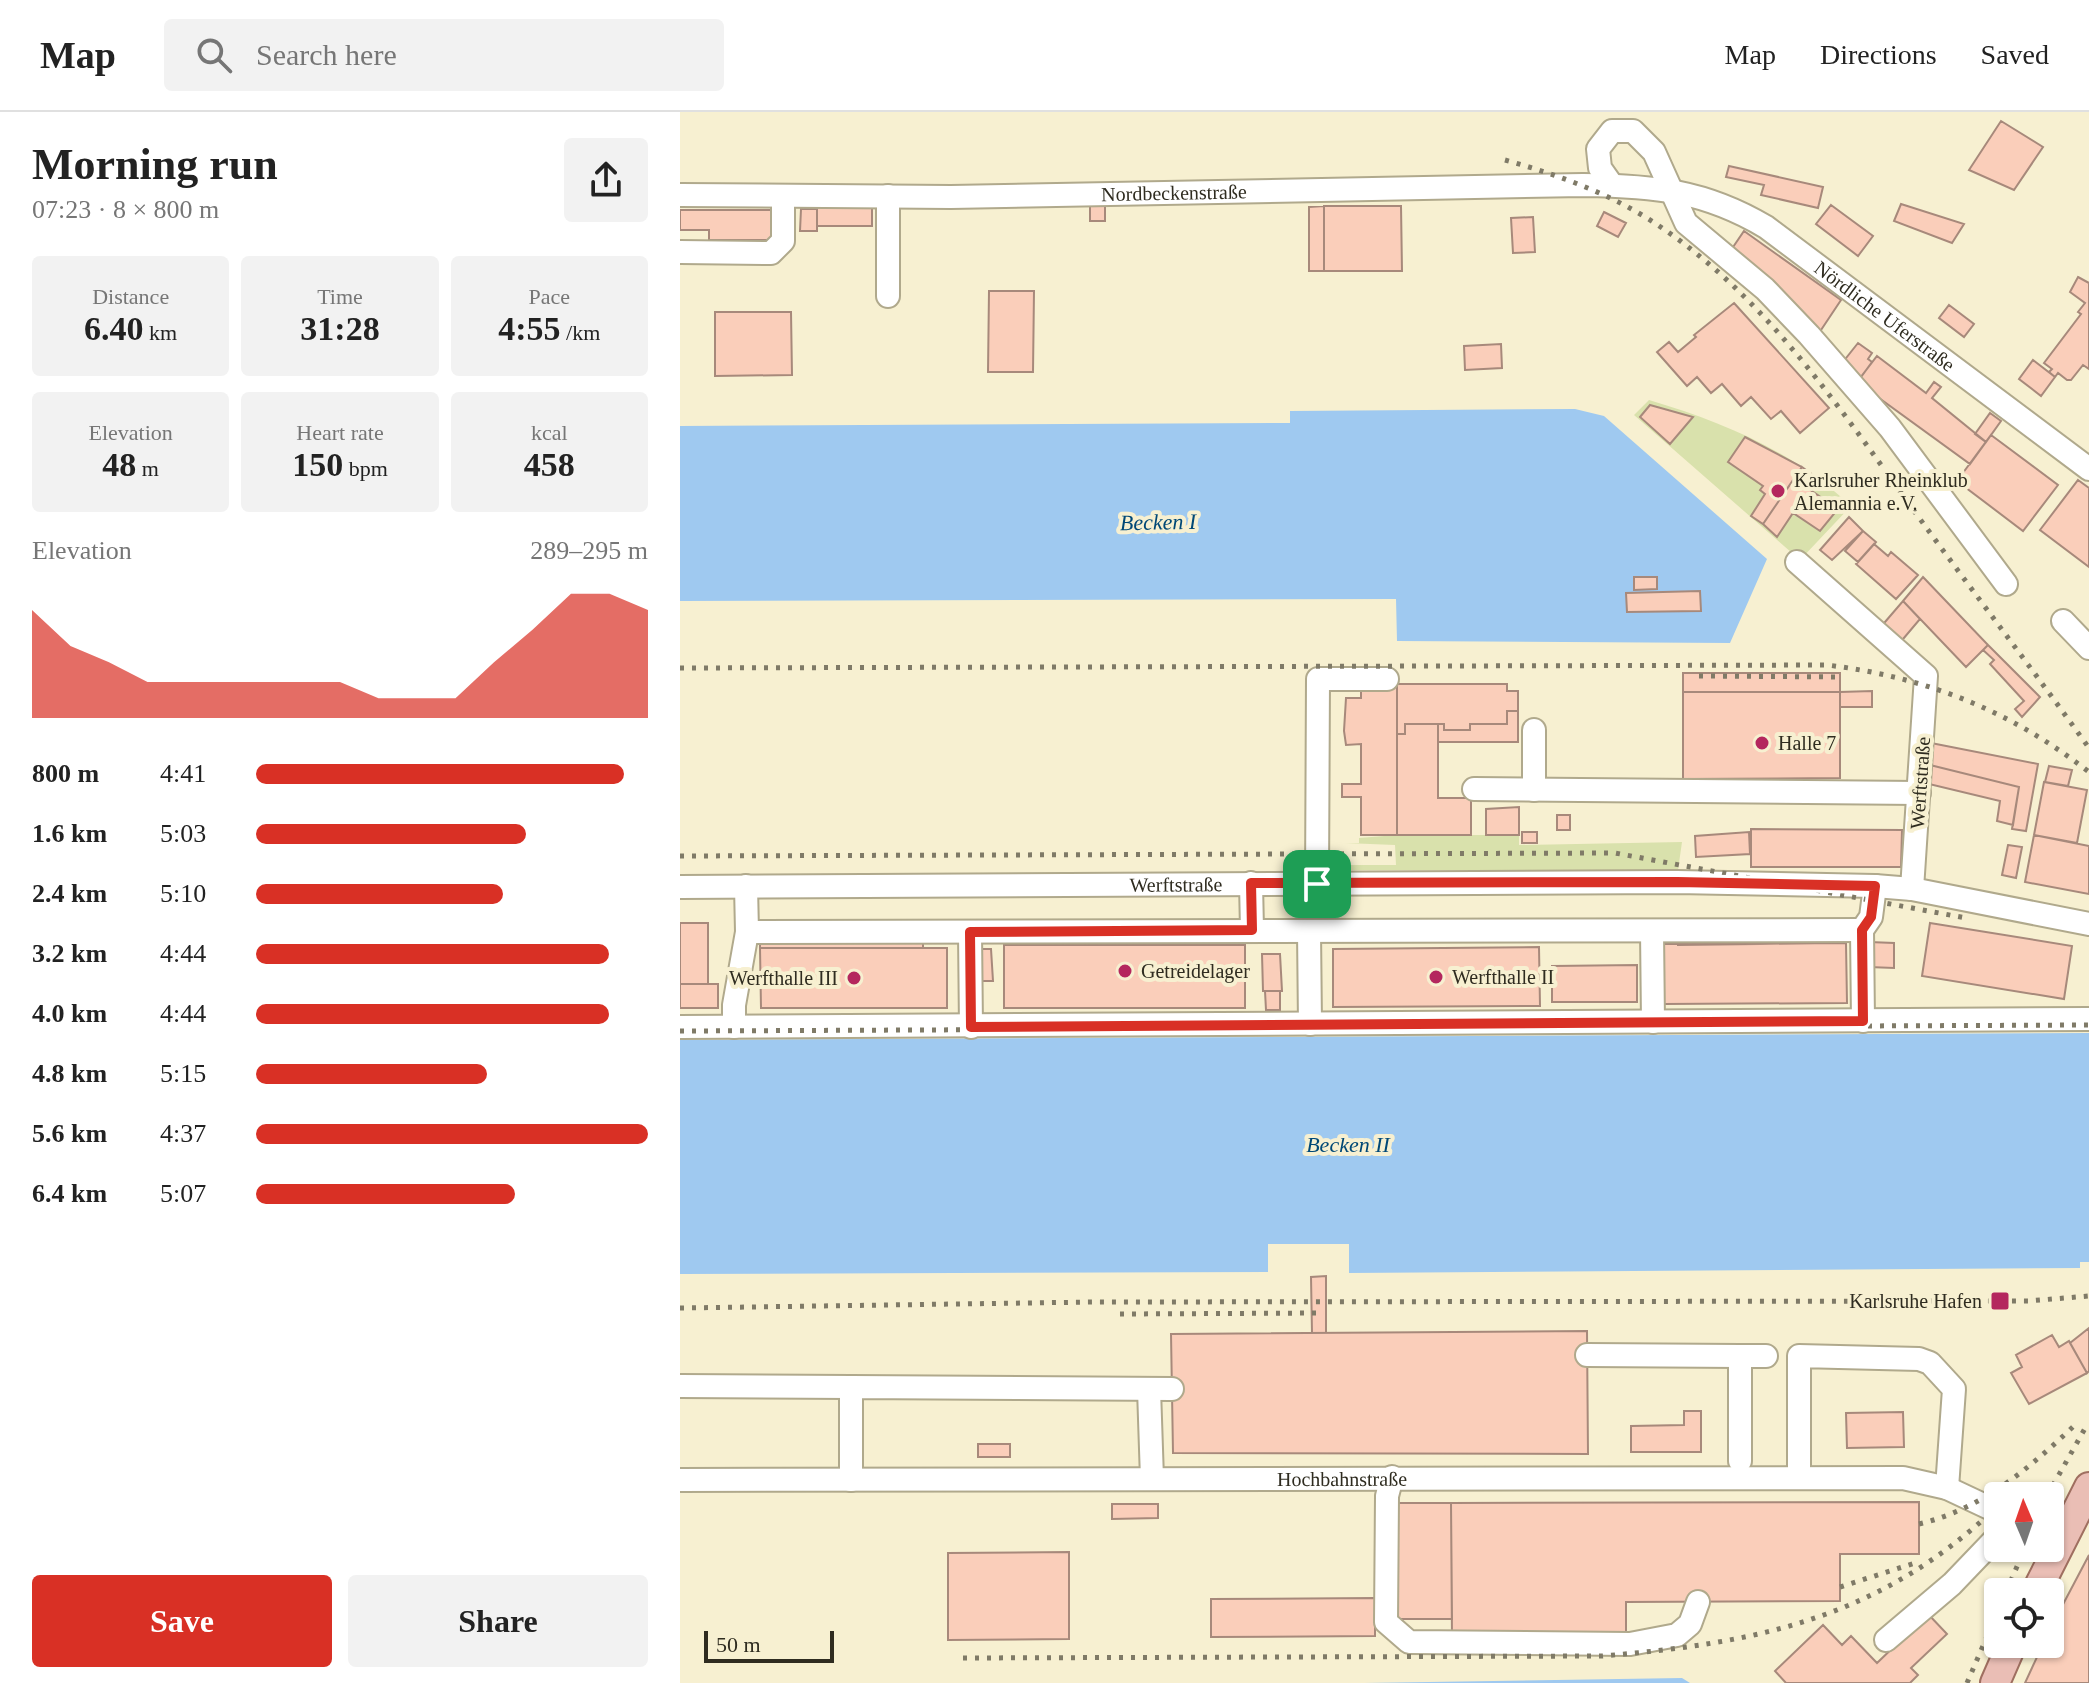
<!DOCTYPE html>
<meta charset="utf-8">
<style>
:root{--surface:#fff;--page:#f2f2f2;--text:#222;--muted:#767676;--line:#e0e0e0;--accent:#d93025}
body{margin:0;font-family:Georgia,serif;background:var(--page);color:var(--text);height:100vh;display:flex;flex-direction:column;font-size:30px;white-space:nowrap}
*{box-sizing:border-box;margin:0}
p{font-size:26px;color:var(--muted)}
.icon{flex:none;width:44px;height:44px;fill:none;stroke:currentColor;stroke-width:2;stroke-linecap:round;stroke-linejoin:round}
.map{position:relative;flex:1;overflow:hidden}
.sheet{display:flex;flex-direction:column;background:var(--surface);width:680px}
.sheet>*{flex:none}
.needle{width:52px;rotate:358deg}
.buttons{position:absolute;left:1304px;top:1370px;display:grid;gap:16px}
.buttons a{display:grid;place-items:center;width:80px;height:80px;border-radius:8px;background:var(--surface);box-shadow:0 2px 6px #0004;font-size:40px}
.scale{position:absolute;left:24px;bottom:20px;width:130px;box-sizing:border-box;padding-left:8px;border:4px solid #2f2c20;border-top:0;font-size:22px;line-height:28px;white-space:nowrap;color:#2f2c20;-webkit-text-stroke:6px #f7f0d1;paint-order:stroke}
.pin{position:absolute;display:grid;place-items:center;width:68px;height:68px;color:#fff;margin:-34px;border-radius:16px;box-shadow:0 4px 12px #0006}
.round{display:grid;place-items:center;flex:none;width:84px;height:84px;border-radius:8px;background:var(--page)}
.summary{display:flex;align-items:center;justify-content:space-between;height:136px;padding:0 32px}
h1{font-size:44px;font-weight:700;line-height:60px}
.stats{display:grid;grid-template-columns:repeat(3,1fr);gap:12px;height:136px;padding:8px 32px}
.stats div{display:grid;align-content:center;border-radius:8px;background:var(--page);text-align:center}
.stats b{font-size:34px;font-weight:700}
.stats small{font-size:22px;font-weight:400}
.stats p{font-size:22px}
.chart{height:224px;padding:16px 32px}
.chart p{display:flex;justify-content:space-between}
.chart svg{width:100%;height:144px;margin-top:8px;fill:var(--accent);opacity:.7}
.action{display:flex;gap:16px;margin-top:auto;padding:16px 32px}
.action a{flex:1;height:92px;border-radius:8px;background:var(--accent);color:#fff;font-size:32px;font-weight:700;line-height:92px;text-align:center}
.action a+a{background:var(--page);color:var(--text)}
ul{padding:0 32px;list-style:none;font-size:26px}
li{display:grid;grid-template-columns:128px 96px 1fr;align-items:center;height:60px}
li i{height:20px;border-radius:10px;background:var(--accent)}
header{display:flex;align-items:center;gap:48px;box-sizing:border-box;height:112px;padding:0 40px;background:var(--surface);border-bottom:2px solid var(--line)}
header strong{font-size:38px}
nav{display:flex;gap:44px;margin-inline-start:auto;font-size:28px}
.search{width:560px;height:72px;background:var(--page);display:flex;align-items:center;gap:20px;box-sizing:border-box;padding:0 28px;border-radius:8px;color:var(--muted);font-size:30px}
main{display:flex;flex:1;min-height:0}
.map>svg:first-child{display:block}
.green{fill:#d9e1ac}
.water{fill:#9fc9f0}
.building{fill:#faceba;stroke:#a7897b;stroke-width:2}
.lines{fill:none;stroke-linecap:round;stroke-linejoin:round}
.minor-casing{stroke:#b0a98c;stroke-width:26}
.major-casing{stroke:#9f6f60;stroke-width:32}
.minor{stroke:#fff;stroke-width:22}
.major{stroke:#eabeb5;stroke-width:28}
.rail{stroke:#7f7a67;stroke-width:5;stroke-dasharray:4 8;stroke-linecap:butt}
.route-casing{stroke:#fff;stroke-width:16}
.route{stroke:#d93025;stroke-width:10}
.poi-dot{fill:#b4275e;stroke:#f7f0d1;stroke-width:3}
.labels{text-anchor:middle;dominant-baseline:central;stroke-width:8;stroke-linejoin:round;paint-order:stroke}
.street-label{font-size:20px;fill:#2f2c20;stroke:#f7f0d1}
.poi-label{font-size:20px;fill:#2f2c20;stroke:#f7f0d1;text-anchor:start}
.water-label{font-size:22px;font-style:italic;fill:#004876;stroke:#f7f0d1}
</style>
<header>
<strong>Map</strong>
<div class="search"><svg class="icon" aria-label="search" viewBox="0 0 24 24"><circle cx="10" cy="10" r="6"/><path d="M15 15l6 6"/></svg>Search here</div>
<nav><a>Map</a><a>Directions</a><a>Saved</a></nav>
</header>
<main>
<section class="sheet">
<div class="summary"><div><h1>Morning run</h1><p>07:23 · 8 × 800 m</p></div><a class="round"><svg class="icon" aria-label="share" viewBox="0 0 24 24"><path d="M12 15V3M7 8l5-5 5 5M5 13v7h14v-7"/></svg></a></div>
<div class="stats">
<div><p>Distance</p><b>6.40<small> km</small></b></div>
<div><p>Time</p><b>31:28</b></div>
<div><p>Pace</p><b>4:55<small> /km</small></b></div>
</div>
<div class="stats">
<div><p>Elevation</p><b>48<small> m</small></b></div>
<div><p>Heart rate</p><b>150<small> bpm</small></b></div>
<div><p>kcal</p><b>458</b></div>
</div>
<div class="chart"><p><span>Elevation</span>289–295 m</p>
<svg viewBox="0 0 160 44" preserveAspectRatio="none"><path d="M0 44V11L10 22L20 27L30 33L40 33L50 33L60 33L70 33L80 33L90 38L100 38L110 38L120 27L130 17L140 6L150 6L160 11V44z"/></svg>
</div>
<ul>
<li><b>800 m</b>4:41<i style="width:94%"></i></li>
<li><b>1.6 km</b>5:03<i style="width:69%"></i></li>
<li><b>2.4 km</b>5:10<i style="width:63%"></i></li>
<li><b>3.2 km</b>4:44<i style="width:90%"></i></li>
<li><b>4.0 km</b>4:44<i style="width:90%"></i></li>
<li><b>4.8 km</b>5:15<i style="width:59%"></i></li>
<li><b>5.6 km</b>4:37<i style="width:100%"></i></li>
<li><b>6.4 km</b>5:07<i style="width:66%"></i></li>
</ul>
<div class="action"><a>Save</a><a>Share</a></div>
</section>
<div class="map">
<svg width="1409" height="1571" viewBox="0 0 1409 1571">
<rect width="100%" height="100%" fill="#f7f0d1"/>
<path class="green" d="M969 288C1046 311 1112 339 1171 394L1120 448 954 303Z
M717 723H839V733L1002 730 998 758H666V753H716L715 733 665 731H679V726Z"/>
<path class="water" d="M895 297 924 304 1087 447 1050 531 717 529 716 487 0 489V314L610 311V299Z
M1409 921V1150H1400V1156L669 1161V1132H588V1160L0 1162V928Z
M1002 1566 1010 1571H684Z"/>
<path class="building" d="M1321 9 1363 35 1334 78 1289 58Z
M1049 54 1143 75 1138 96 1081 83 1084 73 1046 65Z
M1221 92 1284 112 1272 131 1214 109Z
M410 93H425V109H410Z
M1151 93 1193 124 1178 144 1136 112Z
M644 94H721L722 159H644Z
M644 94V159H629V95Z
M137 95H192V114H137Z
M121 97H137V119H120Z
M0 98H95V122L89 128H29V118H0Z
M924 100 946 111 938 125 917 114Z
M853 105 855 140 833 141 831 106Z
M1064 119 1161 188 1139 221 1049 141Z
M1398 165 1409 171V257L1403 253 1391 268H1387L1378 261 1375 265 1369 260 1372 257 1364 251 1401 202 1398 200 1405 191 1390 180Z
M309 179H354L353 260H308Z
M1054 191 1149 296 1120 321 1101 299 1091 307 1071 285 1061 294 1042 272 1031 281 1017 265 1007 274 977 240 989 230 998 240 1016 225 1014 223Z
M1269 193 1294 212 1284 225 1259 206Z
M35 200H111L112 263 35 264Z
M1178 231 1192 241 1188 247 1192 250 1181 265 1169 255H1159Z
M821 232 822 256 785 258 784 234Z
M1197 244 1246 281 1254 270 1261 275 1252 286 1306 330 1290 352 1177 270Z
M1353 248 1375 265 1361 284 1339 267Z
M970 293 1013 305 990 332 960 305Z
M1310 301 1321 309 1306 330 1295 322Z
M1311 323 1378 373 1343 419 1277 369Z
M1065 325 1122 355 1083 412 1071 404 1085 382 1080 378 1083 374 1048 350Z
M1122 355 1137 366 1129 377 1158 397 1140 419 1113 401 1097 425 1083 412Z
M1398 368 1409 376V455L1360 418Z
M1169 405 1183 419 1152 448 1140 438Z
M1183 419 1196 430 1178 450 1165 439Z
M1194 432 1208 444 1211 440 1238 463 1216 487 1176 452Z
M954 465H977V477L954 478Z
M1243 465 1308 533 1286 555 1223 489Z
M1020 479 1021 499 947 500 946 481Z
M1223 489 1240 507 1218 533 1199 517Z
M1308 533 1360 585 1342 605 1335 597 1344 589 1310 552 1314 548 1303 538Z
M1003 561H1160V580H1003Z
M681 572H717V723H681V685H662V672H681V632L666 633 664 619 666 586H681Z
M717 572H827V579H838V599H827V612H790V618H764V612H725V622H717Z
M1192 579V595H1160V580Z
M1003 580H1160V666L1003 667Z
M827 599H838V630H758V612H764V618H790V612H827Z
M725 612H758V686H791V723H717V622H725Z
M1251 631 1358 652 1346 719 1332 717 1339 675 1250 653Z
M1250 653 1339 675 1333 713 1317 709 1320 689 1249 672Z
M1369 654 1392 658 1388 674 1365 670Z
M1364 670 1407 678 1397 731 1354 723Z
M839 695V723H806V697Z
M877 703H890V718H877Z
M1071 717 1222 718 1221 755H1071Z
M842 720H857V731H842Z
M1069 720 1070 742 1016 745 1015 724Z
M1354 723 1409 734V782L1345 770Z
M1328 733 1342 735 1336 766 1322 763Z
M0 811H28V872H0Z
M1250 811 1392 834 1384 887 1242 864Z
M1152 821V831L998 833V823Z
M80 826H243V836H80Z
M1189 830 1214 831V856L1189 855Z
M1166 831 1167 891 984 892 983 832Z
M324 833H565V896H324Z
M859 835 860 894 653 895V837Z
M80 836H267V896H81Z
M295 837H311L313 869H292Z
M582 842H600L602 879H583Z
M957 853V890H872V854Z
M0 872H38V896H0Z
M585 879H600V898H586Z
M646 1164V1221H632L631 1165Z
M1409 1216V1259L1407 1261 1390 1231Z
M907 1219 908 1342 493 1341 491 1222Z
M1372 1223 1379 1235 1389 1229 1407 1261 1349 1292 1331 1261 1342 1255 1336 1243Z
M1004 1299H1021V1340H951V1314L1004 1313Z
M1223 1300 1224 1335 1167 1336 1166 1301Z
M298 1332H330V1345H298Z
M1239 1390V1442H1160V1489L946 1490V1525L772 1526 771 1391Z
M717 1391H771L772 1507H718Z
M432 1392H478V1406L432 1407Z
M389 1440V1527L268 1528V1441Z
M1409 1443V1571H1345L1363 1532H1370V1517Z
M695 1486V1524L531 1525V1487Z
M1248 1502 1267 1522 1231 1556 1238 1563 1230 1571H1106L1095 1559 1143 1513 1162 1533 1171 1524 1197 1551Z"/>
<g class="lines">
<g class="minor-casing">
<g id="minor">
<path d="M932 73 920 56 918 37 932 19H953L974 40 1006 111 1085 177 1129 223 1210 316 1326 472"/>
<path id="s1" d="M0 83 271 85 903 73C973 74 1024 78 1086 115L1409 357"/>
<path d="M0 140 91 141 103 129V84"/>
<path d="M208 184V84"/>
<path d="M1117 450 1246 564 1232 777"/>
<path d="M1383 509 1409 536"/>
<path d="M854 618V678"/>
<path d="M794 677 1239 681"/>
<path d="M571 771 572 818"/>
<path d="M637 772 638 567H707"/>
<path id="s2" d="M0 775 997 770 1195 774 1232 777 1409 812"/>
<path d="M629 819 630 912"/>
<path d="M972 819 973 910"/>
<path d="M67 820 1182 818"/>
<path d="M290 820 291 915"/>
<path d="M1183 909 1182 818 1191 805 1195 774"/>
<path d="M0 915 1409 907"/>
<path d="M54 915V893L67 820 66 774"/>
<path d="M907 1243 1060 1244"/>
<path d="M0 1274 171 1275"/>
<path d="M469 1277 472 1367"/>
<path d="M1060 1349V1244H1086"/>
<path d="M712 1365 707 1384 706 1510 729 1530 950 1532 997 1523 1010 1512 1018 1490"/>
<path d="M1119 1365V1244L1239 1247 1250 1251 1274 1277 1267 1376"/>
<path id="s3" d="M0 1368 1223 1366 1267 1376 1318 1400"/>
<path d="M171 1368V1275L492 1277"/>
<path d="M1206 1528 1272 1472 1318 1424"/>
</g>
</g>
<g class="major-casing">
<path id="major" d="M1356 1480 1409 1375
M1315 1571 1332 1532"/>
</g>
<use href="#minor" class="minor"/>
<use href="#major" class="major"/>
<path class="rail" d="M825 48C882 64 937 84 985 118 1092 192 1165 304 1240 407 1296 484 1354 559 1409 636
M0 556 1147 553C1246 565 1331 599 1409 660
M1019 564 1163 565
M0 744 935 741 1286 806
M0 919 1409 913
M0 1196 414 1190 1348 1189 1409 1184
M440 1202 644 1201
M1367 1384 1408 1311
M1239 1412C1303 1397 1352 1354 1398 1310
M1160 1475 1235 1451
M1326 1480 1345 1436
M283 1546 922 1544C1079 1531 1200 1506 1318 1394
M1287 1571 1318 1499"/>
</g>
<g class="lines">
<g class="route-casing">
<path id="route" d="M997 770 1195 774 1191 805 1182 818 1183 909 291 915 290 820 572 818 571 771Z"/>
</g>
<use href="#route" class="route"/>
</g>
<g class="poi-dot">
<circle cx="1098" cy="379" r="8"/>
<circle cx="1082" cy="631" r="8"/>
<circle cx="445" cy="859" r="8"/>
<circle cx="756" cy="865" r="8"/>
<circle cx="174" cy="866" r="8"/>
<rect x="1310" y="1179" width="20" height="20" rx="4"/>
</g>
<g class="labels">
<g class="street-label">
<text stroke="none"><textPath href="#s1" startOffset="494">Nordbeckenstraße</textPath></text>
<text stroke="none"><textPath href="#s1" startOffset="1242">Nördliche Uferstraße</textPath></text>
<text transform="translate(1240 671) rotate(-86)">Werftstraße</text>
<text stroke="none"><textPath href="#s2" startOffset="496">Werftstraße</textPath></text>
<text stroke="none"><textPath href="#s3" startOffset="662">Hochbahnstraße</textPath></text>
</g>
<g class="poi-label">
<text x="1114" y="368">Karlsruher Rheinklub<tspan x="1114" dy="23">Alemannia e.V.</tspan></text>
<text x="1098" y="631">Halle 7</text>
<text x="461" y="859">Getreidelager</text>
<text x="772" y="865">Werfthalle II</text>
<text x="158" y="866" text-anchor="end">Werfthalle III</text>
<text x="1302" y="1189" text-anchor="end">Karlsruhe Hafen</text>
</g>
<g class="water-label">
<text transform="translate(478 410) rotate(-1)">Becken I</text>
<text x="668" y="1032">Becken II</text>
</g>
</g>
</svg>
<div class="buttons">
<a><svg class="needle" viewBox="-14 -14 28 28"><path d="M0-13l5 13h-10z" fill="#e53935"/><path d="M0 13l5-13h-10z" fill="#767676"/></svg></a>
<a><svg class="icon" aria-label="locate" viewBox="0 0 24 24"><circle cx="12" cy="12" r="6"/><path d="M12 2v4M12 18v4M2 12h4M18 12h4"/></svg></a>
</div>
<div class="scale">50 m</div>
<div class="pin" style="left:637px;top:772px;background:#1e9e55"><svg class="icon" aria-label="arrive" viewBox="0 0 24 24"><path d="M6 21V4h12l-3 4 3 4H6"/></svg></div>
</div>
</main>
